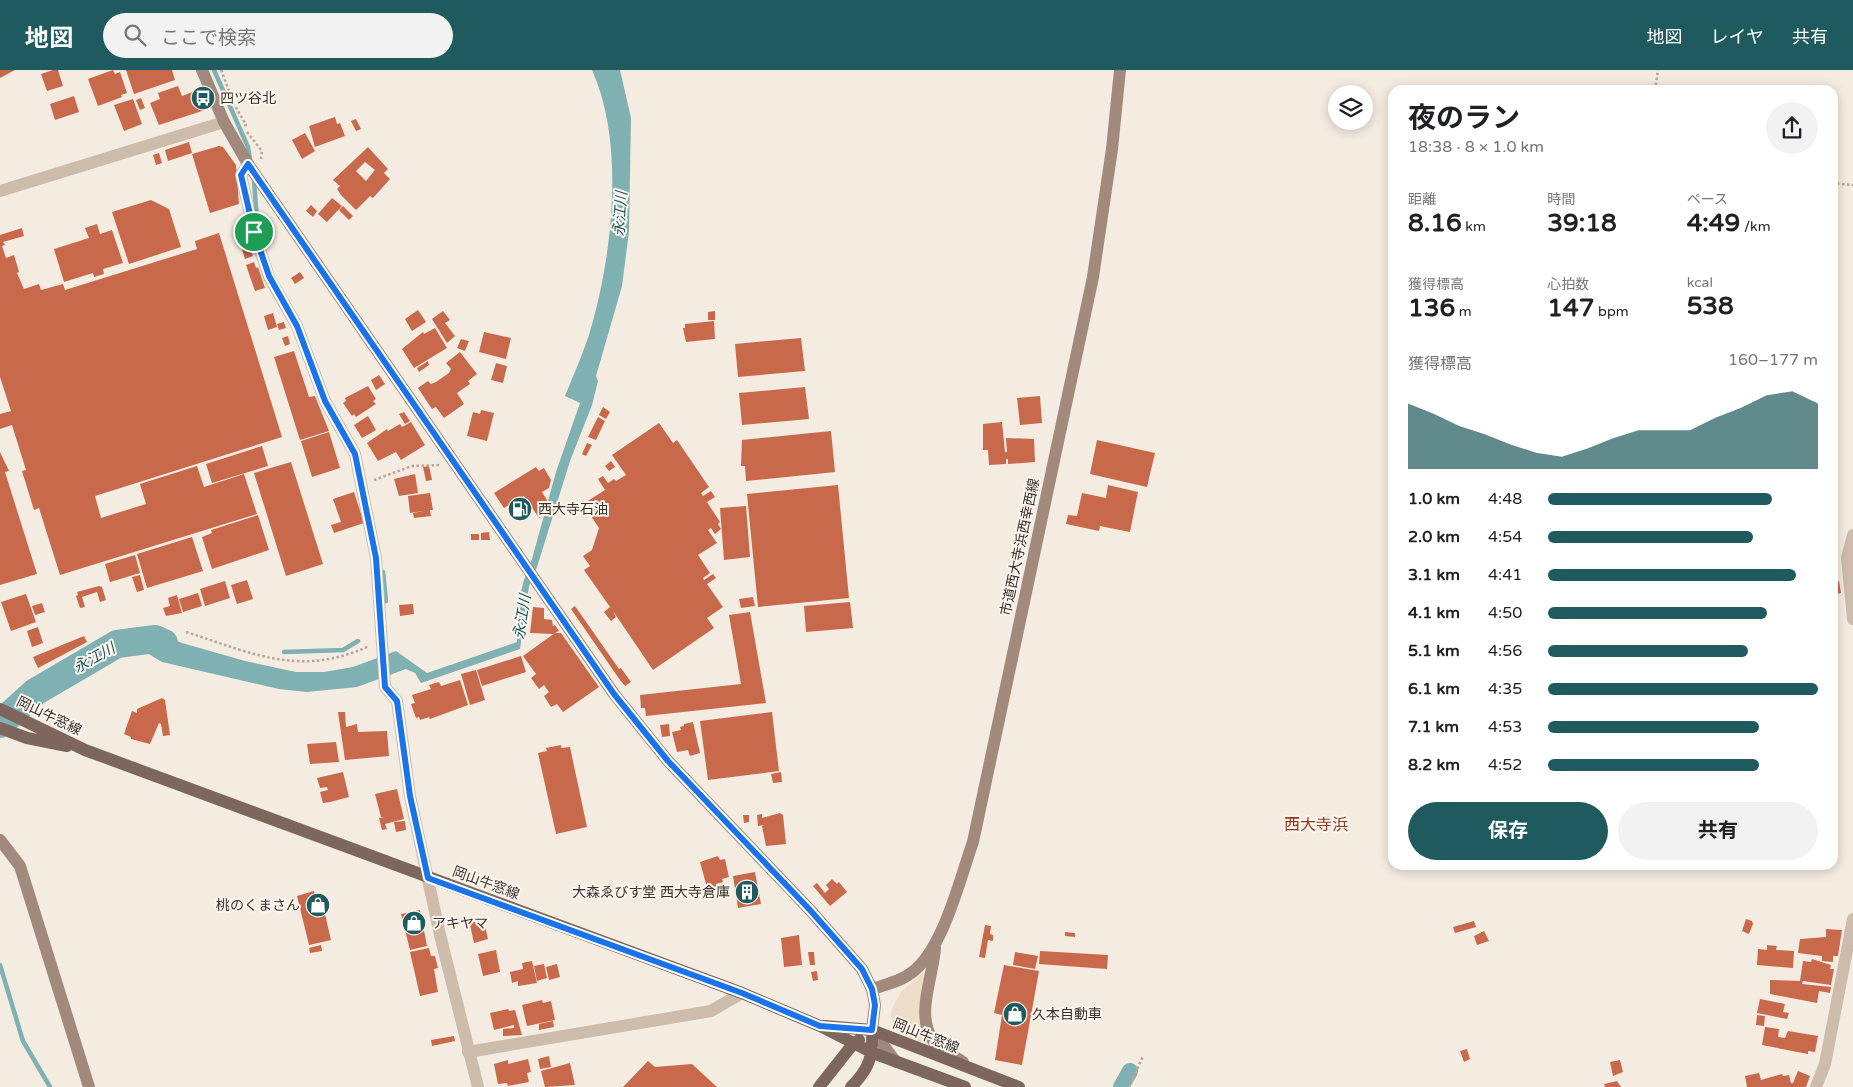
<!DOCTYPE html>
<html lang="ja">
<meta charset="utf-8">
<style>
:root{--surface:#fff;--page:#f2f2f2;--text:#202124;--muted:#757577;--accent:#1f5a5e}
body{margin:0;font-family:"Varela Round","Noto Sans JP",sans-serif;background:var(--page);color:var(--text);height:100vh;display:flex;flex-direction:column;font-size:19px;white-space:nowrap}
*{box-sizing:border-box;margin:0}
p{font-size:16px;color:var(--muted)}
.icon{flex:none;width:28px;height:28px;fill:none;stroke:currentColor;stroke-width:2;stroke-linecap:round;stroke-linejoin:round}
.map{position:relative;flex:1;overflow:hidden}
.panel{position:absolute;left:1388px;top:15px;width:450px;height:785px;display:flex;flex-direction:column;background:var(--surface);border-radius:15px;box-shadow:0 2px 12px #0003}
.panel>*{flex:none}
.fabs{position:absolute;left:1328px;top:15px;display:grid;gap:10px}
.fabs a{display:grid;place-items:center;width:45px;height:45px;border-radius:50%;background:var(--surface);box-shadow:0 2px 12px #0003;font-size:25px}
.pin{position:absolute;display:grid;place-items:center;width:42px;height:42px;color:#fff;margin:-21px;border:2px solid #fff;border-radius:50%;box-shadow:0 1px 5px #0007}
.round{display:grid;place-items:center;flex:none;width:52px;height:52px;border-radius:26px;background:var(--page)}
.headline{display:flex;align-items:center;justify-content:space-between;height:85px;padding:0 20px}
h1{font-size:28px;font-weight:700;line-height:38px}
.stats{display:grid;grid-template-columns:repeat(3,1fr);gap:8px;height:85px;padding:5px 20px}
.stats div{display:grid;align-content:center}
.stats b{font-size:25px;font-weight:700}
.stats small{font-size:14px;font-weight:400}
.stats p{font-size:14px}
.chart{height:140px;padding:10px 20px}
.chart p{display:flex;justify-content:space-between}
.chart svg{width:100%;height:90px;margin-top:5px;fill:var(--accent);opacity:.7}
.cta{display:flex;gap:10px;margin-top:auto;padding:10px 20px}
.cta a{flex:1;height:58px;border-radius:30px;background:var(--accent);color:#fff;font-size:20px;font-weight:700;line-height:58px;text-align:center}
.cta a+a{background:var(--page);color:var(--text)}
ul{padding:0 20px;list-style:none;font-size:16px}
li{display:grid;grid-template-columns:80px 60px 1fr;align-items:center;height:38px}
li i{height:12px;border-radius:6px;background:var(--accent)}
header{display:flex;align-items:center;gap:30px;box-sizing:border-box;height:70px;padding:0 25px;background:var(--accent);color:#fff}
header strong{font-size:24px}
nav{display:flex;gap:28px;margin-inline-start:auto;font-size:18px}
.search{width:350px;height:45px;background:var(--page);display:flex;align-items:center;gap:12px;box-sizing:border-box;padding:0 18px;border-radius:28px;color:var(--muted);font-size:19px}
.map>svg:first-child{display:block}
.plaza{fill:#ecdcc8}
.water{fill:#7fb0b2}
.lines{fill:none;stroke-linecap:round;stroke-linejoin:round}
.stream{stroke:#7fb0b2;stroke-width:4.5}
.canal{stroke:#7fb0b2;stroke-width:16}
.river{stroke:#7fb0b2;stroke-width:28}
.building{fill:#c8694b;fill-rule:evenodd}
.path{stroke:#b9a596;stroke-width:2.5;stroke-dasharray:2.5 2.5;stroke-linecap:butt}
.street{stroke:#cdbbac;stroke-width:12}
.secondary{stroke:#a18a7d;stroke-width:12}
.primary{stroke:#7d675c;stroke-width:12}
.route-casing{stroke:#fff;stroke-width:10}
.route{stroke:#1a73e8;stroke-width:6}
.labels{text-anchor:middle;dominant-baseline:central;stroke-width:4;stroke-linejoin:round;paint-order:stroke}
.poi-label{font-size:14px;fill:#3b302b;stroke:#fbf5ee;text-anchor:start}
.street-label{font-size:14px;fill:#3b302b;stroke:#fbf5ee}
.water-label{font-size:15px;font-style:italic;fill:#1f5a5e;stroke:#fbf5ee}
.quarter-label{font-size:16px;fill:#8c3b22;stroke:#fbf5ee}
</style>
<header>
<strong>地図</strong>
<div class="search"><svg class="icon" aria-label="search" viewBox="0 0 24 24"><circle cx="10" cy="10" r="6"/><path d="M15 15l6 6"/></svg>ここで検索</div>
<nav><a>地図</a><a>レイヤ</a><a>共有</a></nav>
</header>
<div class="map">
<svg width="1853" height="1017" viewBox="0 0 1853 1017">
<rect width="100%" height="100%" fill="#f4ebe1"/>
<path class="plaza" d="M928 898 920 941 934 979 905 965 893 952 891 946 892 938 901 922Z"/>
<path class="water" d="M592 0H620L631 48 629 161 622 216 596 306 598 311 592 335 570 391 537 497 529 516 520 579 421 613 415 603 406 599 357 617 307 622 279 619 162 592 127 571 163 565 182 573 245 591 296 602H324L353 597 396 581 427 603 517 572 519 529 524 510 532 489 556 402 580 333 565 326C573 306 582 286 589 265 612 189 626 75 592 0Z"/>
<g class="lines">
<path class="stream" d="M214 0 248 77 250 89
M254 111 257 150
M383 502 386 531
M284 582 343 580 358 571
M0 895 23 971 50 1017"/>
<path class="canal" d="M1121 1017 1130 1001"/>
<path class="river" d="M0 654 35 622 117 574 155 569 164 573"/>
</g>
<path class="building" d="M0 0H15L0 8Z
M53 0H58L63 16 47 21 41 4Z
M113 0 115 4 120 2 127 23 121 25 122 27 98 36 88 9Z
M126 0H172L175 10 134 24Z
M178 16 182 26 198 20 205 40 159 55 150 33 160 29 158 23Z
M74 26 79 42 55 50 50 34Z
M141 28 145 38 140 40 136 30Z
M133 29 142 54 124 61 114 35Z
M335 47 337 54 340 53 345 66 315 77 309 56Z
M356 49 361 59 356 61 351 51Z
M305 63 315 81 302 89 292 70Z
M189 72 192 83 168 91 165 80Z
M219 76 223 77 236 95 239 134 210 143 192 84Z
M368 77 388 99 384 103 390 109 373 128 370 126 356 140 341 125 337 119 340 116 333 110ZM365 92 375 100 366 111 356 101Z
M159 83 162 93 156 95 153 85Z
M332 128 342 136 327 152 318 144Z
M151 130 169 139 181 177 129 194 112 142Z
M311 135 317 141 313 147 306 141Z
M343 136 353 146 349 150 339 140Z
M97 154 100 164 112 160 123 193 103 199 104 204 94 207 93 203 64 212 54 179 89 168 85 158Z
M22 158 24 166 3 172 5 175 2 176 6 188 14 185 19 202 17 203 24 219 39 214 41 220 63 214 65 220 197 179 195 171 219 163 282 367 95 426 101 448 146 434 140 414 197 396 204 417 244 404 257 444 60 505 39 438 34 440 22 401 26 400 12 355 0 359V344L11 341 0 307V165Z
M246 164 253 186 245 189 238 167Z
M254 192 256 198 258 197 265 218 255 221 246 195Z
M300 202 304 208 295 214 291 208Z
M418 240 426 252 412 261 405 249Z
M443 241 450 250 445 253 455 266 447 273 432 249Z
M715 241V250H708V242Z
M273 243 277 257 268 260 264 246Z
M714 251 715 269 686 272 683 258H685V254Z
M284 252 286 258 279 260 277 254Z
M435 258 447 278 414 298 402 279 423 262 424 264Z
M484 262 511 268 506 289 479 282Z
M288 266 290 274 285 276 282 268Z
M801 268 805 301 738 307 735 274Z
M461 269 469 271 465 281 457 278Z
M294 281 309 327 315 326 329 361 300 370 274 287Z
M460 282 477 304 468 311 470 314 457 323 464 334 444 348 436 337 432 339 418 318 428 311 431 314 436 312 449 303 451 299 446 293Z
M428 291 429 295 419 302 417 298Z
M496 293 507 296 503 313 491 310Z
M379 305 385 314 376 320 371 310Z
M368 316 376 329 373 331 376 334 356 347 354 344 352 346 343 333 346 331 345 328Z
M805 317 809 349 742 355 739 323Z
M1040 326 1042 353 1020 355 1017 328Z
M603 337 610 342 606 349 599 345Z
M481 340 494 343 487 371 467 366 473 342 480 344Z
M404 342 410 351 405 354 399 344Z
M368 346 376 360 362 368 354 355Z
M598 347 605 351 596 370 588 367Z
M411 352 425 375 401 390 396 382 378 391 367 373 387 359 388 361 400 354 402 357Z
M1002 352 1005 382H1007L1006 368 1034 369 1035 392 1008 394V389H1006V394L989 395 988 380H983V354Z
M659 353 673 373 677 370 709 417 701 423 703 426 711 421 715 427 707 432 720 452 718 454 721 459 715 464 711 458 708 460 717 473 698 485 710 503 703 508 704 510 713 504 716 508 707 514 723 537 707 548 714 558 653 600 613 541 616 547 611 551 604 542 610 537 584 500 590 496 583 486 592 480 599 458 583 434 605 420 598 409 603 406 608 413 614 409 616 411 626 405 612 385Z
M831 361 835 402 746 411 745 396H741L742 370Z
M329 362 340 398 312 407 301 371Z
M1097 370 1155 383 1147 417 1090 404Z
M587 373 592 375 586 386 582 384Z
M262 376 268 396 212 413 206 394Z
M0 382 9 401 5 402 37 504 0 515Z
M611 391 615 397 609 401 605 396Z
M291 392 323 494 286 506 254 403Z
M429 396 432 410 426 411 423 397Z
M536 397 539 401 544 398 551 410 549 418 542 422 547 430 544 445 539 448 524 426 504 438 494 423Z
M415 404 418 423 399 426 394 409Z
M838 415 849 528 758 537 747 424Z
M1108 415 1138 422 1130 462 1100 456 1099 461 1066 454 1068 445 1077 446 1082 423 1106 428Z
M354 422 364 453 334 463 331 455 341 452 333 429Z
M430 423 433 440H430L431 446 414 448 413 443 423 441 410 443 408 426Z
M746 436 750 487 724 490 720 438Z
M258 445 269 480 212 499 202 467 212 463 211 460Z
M489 462 490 470H481V463Z
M471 464H479V470H471Z
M192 467 203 501 147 518 137 484Z
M135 485 140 503 110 512 105 494Z
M140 505 144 520 137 522 132 507Z
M247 510 253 529 237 534 231 515Z
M225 511 230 528 205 536 200 519Z
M1839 511 1841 523 1832 525V512Z
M99 516 102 517 106 530 100 532 97 522 82 527 85 537 80 538 76 526 78 525 77 522Z
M198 523 202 536 183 542 179 529Z
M26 524 36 552 11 561 1 532Z
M177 525 182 543 166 546 163 538 170 536 168 528Z
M753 527 755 536 741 538 739 529Z
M850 532 853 558 806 562 804 536Z
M42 533 45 542 35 545 32 536Z
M413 534 414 544 400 546 399 535Z
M575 536 619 599 621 598 631 612 625 616 620 610 571 539Z
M533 537 544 538V549L552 550 553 556 555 555 559 561 553 564 530 563Z
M750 542 766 633 646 646 645 638H641L640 625 741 614 729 545Z
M38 557 43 573 32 577 27 561Z
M555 563H561L599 617 563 642 557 634 551 637 544 626 549 622 544 615 539 619 531 608 536 604 523 586Z
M84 566 87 572 38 598 33 587Z
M521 586 526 602 482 616 477 600Z
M476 600 485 630 470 635 461 604Z
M460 610 468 635 430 649 429 647 420 650 419 647 416 648 411 634 415 633 412 625 431 619 429 615 439 612 441 616Z
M162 628 165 630 170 665 163 666 161 654 159 653 150 674 131 669V667L124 664 132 641 137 643V639Z
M338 642H345L346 657 357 654 358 662 387 661 389 686 345 690Z
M772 642 779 701 708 710 700 651Z
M693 652 700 683 690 686 688 680 677 682 672 662 681 660 680 657 684 656V654Z
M669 654 670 666 662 667 660 655Z
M336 672 339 692 310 694 307 674Z
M561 675V678L570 677 587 757 556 764 538 683 547 681 546 678Z
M343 702 349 727 330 732 328 726 330 732 323 733 320 722 328 720 327 717 320 718 317 708Z
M781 702 782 712 773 713 771 704Z
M397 719 404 749 385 754 387 759 382 760 379 748 385 747H381L375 724Z
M780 743 783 745 786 774 766 776 762 756 764 755 758 756 757 745 762 744V748Z
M743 745H749V752L744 753Z
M405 751 406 760 396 762 394 752Z
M718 786 720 790 725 789 729 807 722 809 723 812 716 814 717 819 708 821 700 792Z
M755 802 761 834 738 838 733 806Z
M832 809 837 814 839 812 847 822 830 836 813 816 817 813 825 823 829 819 826 815Z
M314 821 315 828 321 827 331 870 309 875 297 826Z
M420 840 427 876 410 880 401 844Z
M1746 849 1752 851 1753 854 1749 864 1742 861Z
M469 850 485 856 488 869 474 873Z
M1474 851 1476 857 1455 863 1453 857Z
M985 855 991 856 990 864 993 865V871L988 870 985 888 979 887Z
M1826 859 1842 860 1838 886H1833V892L1822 891V886L1798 883 1800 869 1826 867Z
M1484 861 1489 871 1477 875 1474 866Z
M1065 862 1075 863V867L1065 866Z
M799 865 802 895 784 897 781 868Z
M321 875 322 881 310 883 309 878Z
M1767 875 1777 876 1776 880 1794 881 1793 898 1757 895 1758 879 1767 880Z
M429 878 431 886H435L438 898 434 899 438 922 420 926 410 882Z
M496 880 500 902 483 906 478 884Z
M1040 881 1108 885 1107 899 1039 894Z
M808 882H814L815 895H810Z
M1015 882 1038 886 1035 899 1013 895Z
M1812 889 1831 895 1830 899H1834L1831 915 1803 911 1802 914 1831 917 1830 923 1819 921 1817 933 1770 924V910L1800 911 1803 891 1811 892Z
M532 891 537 913 518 916V911L512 913 510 902 523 899 522 893Z
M544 894 547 908 537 911 534 896Z
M557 894 560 907 549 910 546 897Z
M1004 895 1039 901 1022 995 995 990 1002 945 994 943Z
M817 901 818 910 813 911 811 902Z
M1760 929 1785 934 1783 942 1789 943 1787 949 1757 943Z
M542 930 543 933 551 931 555 950 527 956 522 935Z
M508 939 509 941 515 940 522 965 503 966V959L514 958V955L494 960 490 943Z
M1757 945 1765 946 1764 956 1756 955Z
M553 951 554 957 539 960V954Z
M1765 957 1779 959 1778 967 1785 968 1788 961 1818 966 1815 982 1808 981V984L1762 975Z
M454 966 455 971 432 976 431 970Z
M1467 979 1470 989 1464 992 1460 981Z
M549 986 551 997 540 999 538 989Z
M528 989 531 1002 527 1003 529 1012 508 1016 507 1013 498 1014 494 994 508 990V994Z
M1620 990 1623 1002 1613 1006 1610 992Z
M648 991 655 997 692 994 717 1017H623Z
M570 993 575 1015 545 1017 541 1001Z
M1798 1001 1810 1006 1806 1017H1747L1745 1006 1759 1003 1761 1010 1782 1004 1783 1006 1789 1005 1791 1013H1793Z
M1617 1011 1621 1017H1605L1604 1014Z"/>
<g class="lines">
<path class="path" d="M221 0 234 34 246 55 243 56
M1655 20 1658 0
M247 62 262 81 261 89
M1832 113 1853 115
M374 410 412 396 441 395
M186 562C252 583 300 608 369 576
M1129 1017 1143 986"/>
<path class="street" d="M248 94 241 105 254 162 269 207 297 256 325 331 355 384 376 488 385 617 397 631 410 726 440 865 478 1017
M0 121 224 52
M1853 465 1847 488 1853 549
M468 982 711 941 742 923
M1816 1017 1825 994 1853 849"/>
<path class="secondary" d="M202 0 224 52 248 94 614 624 668 691 810 840 862 899 872 919 875 935 872 960 896 992
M0 770 20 796 89 1017
M935 877C934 906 914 945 934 972 940 980 954 986 963 992
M872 919C885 915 901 911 911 903 943 881 960 808 973 772L1093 207 1112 79 1120 0"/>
<path class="primary" d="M0 639 85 680 742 923 820 956 873 983 965 1017
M0 658 27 668 67 676
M825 956 872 960 1019 1017
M819 1017 853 974 859 970
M851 1017C870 998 873 986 872 960"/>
</g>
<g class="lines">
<g class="route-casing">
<path id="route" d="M248 94 614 624 668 691 810 840 862 899 872 919 875 935 872 960 820 956 742 923 428 808 410 726 397 631 385 617 376 488 355 384 325 331 297 256 269 206 254 162 241 105Z"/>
</g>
<use href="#route" class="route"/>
</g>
<defs>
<g id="bus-disc" transform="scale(1.25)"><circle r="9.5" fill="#1f5a5e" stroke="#fbf5ee"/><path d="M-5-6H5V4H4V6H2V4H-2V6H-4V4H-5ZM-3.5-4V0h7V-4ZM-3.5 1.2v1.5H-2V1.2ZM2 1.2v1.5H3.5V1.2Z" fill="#fff"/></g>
<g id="fuel-disc" transform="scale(1.25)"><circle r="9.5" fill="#1f5a5e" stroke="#fbf5ee"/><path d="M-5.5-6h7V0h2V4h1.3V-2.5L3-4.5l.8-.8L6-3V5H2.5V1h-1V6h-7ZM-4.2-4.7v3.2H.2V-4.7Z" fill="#fff"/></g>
<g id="building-disc" transform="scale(1.25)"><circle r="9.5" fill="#1f5a5e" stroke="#fbf5ee"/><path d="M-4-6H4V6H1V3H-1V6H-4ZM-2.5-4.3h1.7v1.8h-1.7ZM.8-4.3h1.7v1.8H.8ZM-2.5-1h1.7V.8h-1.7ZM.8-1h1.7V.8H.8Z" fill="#fff"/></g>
<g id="shop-disc" transform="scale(1.25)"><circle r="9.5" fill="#1f5a5e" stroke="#fbf5ee"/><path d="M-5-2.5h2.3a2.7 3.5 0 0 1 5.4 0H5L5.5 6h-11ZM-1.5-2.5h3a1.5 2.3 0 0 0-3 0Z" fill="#fff"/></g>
</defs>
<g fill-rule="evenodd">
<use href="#bus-disc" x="203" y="28"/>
<use href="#fuel-disc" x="520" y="439"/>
<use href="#building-disc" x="747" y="822"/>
<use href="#shop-disc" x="318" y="835"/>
<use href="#shop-disc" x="414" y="853"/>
<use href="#shop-disc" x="1015" y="944"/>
</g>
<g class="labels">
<g class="poi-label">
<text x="220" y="28">四ツ谷北</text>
<text x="538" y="439">西大寺石油</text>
<text x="730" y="822" text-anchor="end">大森ゑびす堂 西大寺倉庫</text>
<text x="300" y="835" text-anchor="end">桃のくまさん</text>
<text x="432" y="853">アキヤマ</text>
<text x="1032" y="944">久本自動車</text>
</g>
<g class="street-label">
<text transform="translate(1020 477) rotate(-78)">市道西大寺浜西幸西線</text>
<text transform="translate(49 646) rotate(26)">岡山牛窓線</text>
<text transform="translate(486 813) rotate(20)">岡山牛窓線</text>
<text transform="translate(926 966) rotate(22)">岡山牛窓線</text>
</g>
<g class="water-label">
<text transform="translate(620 144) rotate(-86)">永江川</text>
<text transform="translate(522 547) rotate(-81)">永江川</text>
<text transform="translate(94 588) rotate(-29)">永江川</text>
</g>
<g class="quarter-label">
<text x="1316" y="755">西大寺浜</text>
</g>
</g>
</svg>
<div class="fabs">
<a><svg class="icon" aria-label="layers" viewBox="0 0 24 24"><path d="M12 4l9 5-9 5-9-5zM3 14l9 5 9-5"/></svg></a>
</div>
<div class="pin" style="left:254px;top:162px;background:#1e9e55"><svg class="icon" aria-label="arrive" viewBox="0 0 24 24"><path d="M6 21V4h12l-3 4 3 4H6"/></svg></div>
<section class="panel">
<div class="headline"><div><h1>夜のラン</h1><p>18:38 · 8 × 1.0 km</p></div><a class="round"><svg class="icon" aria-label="share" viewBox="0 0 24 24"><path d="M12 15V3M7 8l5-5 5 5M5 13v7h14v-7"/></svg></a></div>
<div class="stats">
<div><p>距離</p><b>8.16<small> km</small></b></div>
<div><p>時間</p><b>39:18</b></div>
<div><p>ペース</p><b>4:49<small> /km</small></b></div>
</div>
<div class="stats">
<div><p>獲得標高</p><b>136<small> m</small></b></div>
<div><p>心拍数</p><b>147<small> bpm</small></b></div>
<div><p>kcal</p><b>538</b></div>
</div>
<div class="chart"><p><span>獲得標高</span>160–177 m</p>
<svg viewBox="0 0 160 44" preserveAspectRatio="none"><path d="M0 44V12L10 17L20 23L30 27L40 32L50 36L60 38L70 34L80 29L90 25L100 25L110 25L120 19L130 14L140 8L150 6L160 12V44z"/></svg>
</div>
<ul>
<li><b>1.0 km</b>4:48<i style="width:83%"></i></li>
<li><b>2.0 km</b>4:54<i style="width:76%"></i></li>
<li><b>3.1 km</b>4:41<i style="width:92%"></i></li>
<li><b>4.1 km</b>4:50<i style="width:81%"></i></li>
<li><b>5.1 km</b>4:56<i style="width:74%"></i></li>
<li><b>6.1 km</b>4:35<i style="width:100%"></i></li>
<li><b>7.1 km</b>4:53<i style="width:78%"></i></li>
<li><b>8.2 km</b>4:52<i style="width:78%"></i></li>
</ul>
<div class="cta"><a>保存</a><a>共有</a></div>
</section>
</div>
